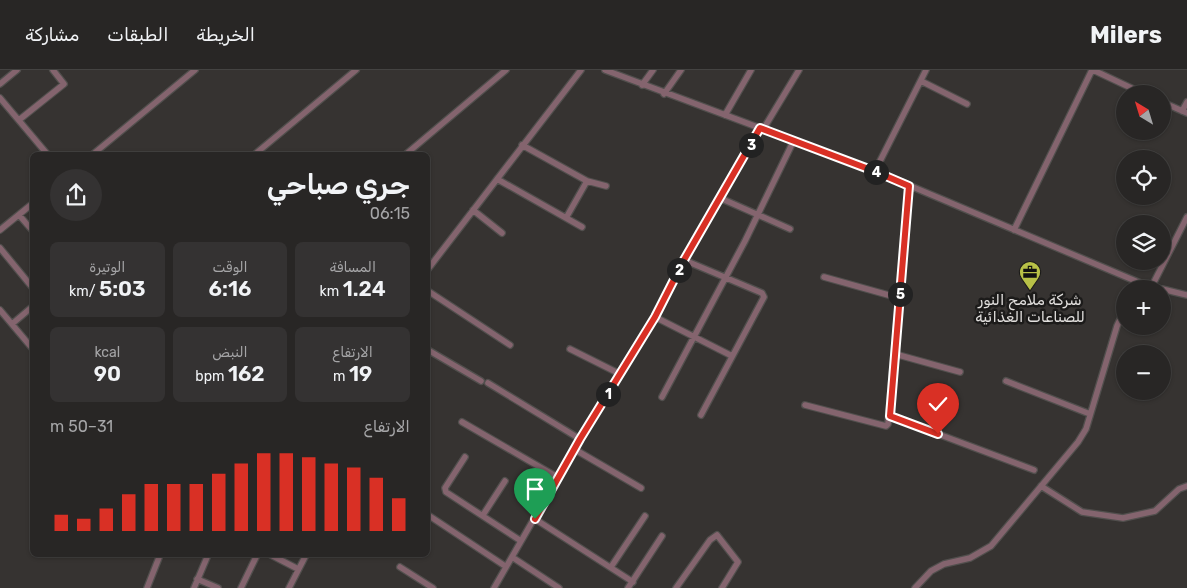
<!DOCTYPE html>
<html lang="ar">
<meta charset="utf-8">
<style>
:root{--surface:#282625;--page:#343232;--text:#f1f3f6;--muted:#a5a5a7;--line:#444342;--accent:#d93025}
body{margin:0;font-family:Rubik,Vazirmatn,sans-serif;background:var(--page);color:var(--text);direction:rtl;height:100vh;display:flex;flex-direction:column;font-size:19px;white-space:nowrap}
*{box-sizing:border-box;margin:0}
p{font-size:16px;color:var(--muted)}
.icon{flex:none;width:28px;height:28px;fill:none;stroke:currentColor;stroke-width:2;stroke-linecap:round;stroke-linejoin:round}
.map{position:relative;flex:1;overflow:hidden;direction:ltr}
.drawer{position:absolute;left:30px;top:82px;width:400px;height:405px;display:flex;flex-direction:column;background:var(--surface);border-radius:8px;box-shadow:0 1px 4px #0004,0 0 0 1px var(--line);direction:rtl}
.drawer>*{flex:none}
.needle{width:32px;rotate:322deg}
.tools{position:absolute;left:1116px;top:15px;display:grid;gap:10px}
.tools a{display:grid;place-items:center;width:55px;height:55px;border-radius:50%;background:var(--surface);box-shadow:0 1px 4px #0004,0 0 0 1px var(--line);font-size:25px}
.pin{position:absolute;display:grid;place-items:center;width:42px;height:42px;color:#fff;margin:-51px -21px;border-radius:50% 50% 50% 0;rotate:-45deg;box-shadow:0 0 5px #0007}
.pin .icon{rotate:45deg}
.km{position:absolute;width:25px;height:25px;margin:-12px;border-radius:50%;background:#222;color:#fff;font-size:14px;line-height:25px;text-align:center}
.round{display:grid;place-items:center;flex:none;width:52px;height:52px;border-radius:26px;background:var(--page)}
.summary{display:flex;align-items:center;justify-content:space-between;height:85px;padding:0 20px}
h1{font-size:28px;font-weight:600;line-height:38px}
.metrics{display:grid;grid-template-columns:repeat(3,1fr);gap:8px;height:85px;padding:5px 20px}
.metrics div{display:grid;align-content:center;border-radius:8px;background:var(--page);text-align:center}
.metrics b{font-size:21px;font-weight:600}
.metrics small{font-size:14px;font-weight:400}
.metrics p{font-size:14px}
.chart{height:140px;padding:10px 20px}
.chart p{display:flex;justify-content:space-between}
.chart svg{width:100%;height:90px;margin-top:5px;stroke:var(--accent);stroke-width:6}
header{display:flex;align-items:center;gap:30px;box-sizing:border-box;height:70px;padding:0 25px;background:var(--surface);border-bottom:1px solid var(--line)}
header strong{font-size:24px}
nav{display:flex;gap:28px;margin-inline-start:auto;font-size:18px}
.map>svg:first-child{display:block}
.lines{fill:none;stroke-linecap:round;stroke-linejoin:round}
.minor-casing{stroke:#514f4d;stroke-width:8}
.minor{stroke:#84646e;stroke-width:5.5}
.route-casing{stroke:#fff;stroke-width:10}
.route{stroke:#d93025;stroke-width:6}
.labels{text-anchor:middle;dominant-baseline:central;stroke-width:5;stroke-linejoin:round;paint-order:stroke}
.poi-label{font-size:15px;fill:#e1dfdd;stroke:#1c1b1a}
</style>
<header>
<strong>Milers</strong>
<nav><a>الخريطة</a><a>الطبقات</a><a>مشاركة</a></nav>
</header>
<div class="map">
<svg width="1187" height="518" viewBox="0 0 1187 518">
<rect width="100%" height="100%" fill="#363331"/>
<g class="lines">
<g class="minor-casing">
<path id="minor" d="M605 0 875 101 1138 212 1161 219
M1093 0 1144 24
M921 11 967 34
M0 14 17 0
M642 15 653 0
M664 24 681 0
M0 28 48 85
M1162 32 1187 43
M1182 41 1187 32
M725 45 751 0
M19 50 64 14 53 0
M764 58 799 0
M522 75 587 111 566 148
M92 85 195 0
M254 85 356 0
M405 85 506 0
M875 101 926 0
M497 109 582 157
M587 111 606 116
M720 128 790 159
M473 140 502 163
M19 145 32 160
M0 160 32 134
M1014 160 1092 0
M0 178 32 217
M684 190 762 223 764 227 701 345
M428 199 581 0
M824 207 899 228
M1152 216 1187 147
M1162 219 1187 225
M428 221 510 275
M0 240 32 278
M655 247 732 286
M12 254 32 237
M570 279 620 304
M428 280 481 311
M895 284 960 302
M1006 311 1090 344
M488 313 580 369
M662 327 745 171 794 70
M805 335 886 356 888 354 909 116
M890 346 1034 400
M462 352 557 407
M574 379 641 418
M465 387 445 418 446 422 521 471
M1041 416 1082 442 1123 448 1155 441 1179 419 1187 416
M428 445 505 496
M483 445 505 411
M535 449 633 512
M271 485 298 499
M512 487 559 518
M400 497 433 518
M611 497 645 446
M197 509 218 518
M147 518 160 485
M194 518 208 485
M241 518 257 485
M289 518 306 485
M494 518 580 369 655 247 684 190 761 58
M628 518 662 466
M676 518 710 470 717 465 738 492 722 518
M915 518 931 501 944 494 970 488 991 476 1078 372 1086 359 1117 256 1125 239"/>
</g>
<use href="#minor" class="minor"/>
</g>
<g class="lines">
<g class="route-casing">
<path id="route" d="M535 449 580 369 655 247 684 190 760 58 874 101 909 116 890 346 938 364"/>
</g>
<use href="#route" class="route"/>
</g>
<defs>
<g id="office-pin" transform="scale(1.125)"><path d="M0 17L-7.5 6A9.5 9.5 0 1 1 7.5 6Z" fill="#b8c147" stroke="#1c1b1a"/><path d="M-6-3h4V-5.5h4V-3h4V5H-6ZM-1-4.5V-3h2v-1.5ZM-6 0V1H6V0Z" fill="#111"/></g>
</defs>
<g fill-rule="evenodd">
<use href="#office-pin" x="1030" y="202"/>
</g>
<g class="labels">
<g class="poi-label">
<text x="1030" y="230">شركة ملامح النور<tspan x="1030" dy="17">للصناعات الغذائية</tspan></text>
</g>
</g>
</svg>
<div class="tools">
<a><svg class="needle" viewBox="-14 -14 28 28"><path d="M0-13l5 13h-10z" fill="#e53935"/><path d="M0 13l5-13h-10z" fill="#a5a5a7"/></svg></a>
<a><svg class="icon" aria-label="locate" viewBox="0 0 24 24"><circle cx="12" cy="12" r="6"/><path d="M12 2v4M12 18v4M2 12h4M18 12h4"/></svg></a>
<a><svg class="icon" aria-label="layers" viewBox="0 0 24 24"><path d="M12 4l9 5-9 5-9-5zM3 14l9 5 9-5"/></svg></a>
<a>+</a>
<a>−</a>
</div>
<div class="pin" style="left:535px;top:449px;background:#1e9e55"><svg class="icon" aria-label="arrive" viewBox="0 0 24 24"><path d="M6 21V4h12l-3 4 3 4H6"/></svg></div>
<div class="pin" style="left:938px;top:364px;background:#d93025"><svg class="icon" aria-label="check" viewBox="0 0 24 24"><path d="M5 12l5 5 9-10"/></svg></div>
<b class="km" style="left:608px;top:324px">1</b>
<b class="km" style="left:679px;top:200px">2</b>
<b class="km" style="left:751px;top:75px">3</b>
<b class="km" style="left:876px;top:102px">4</b>
<b class="km" style="left:900px;top:224px">5</b>
<section class="drawer">
<div class="summary"><div><h1>جري صباحي</h1><p>06:15</p></div><a class="round"><svg class="icon" aria-label="share" viewBox="0 0 24 24"><path d="M12 15V3M7 8l5-5 5 5M5 13v7h14v-7"/></svg></a></div>
<div class="metrics">
<div><p>المسافة</p><b>1.24<small> km</small></b></div>
<div><p>الوقت</p><b>6:16</b></div>
<div><p>الوتيرة</p><b>5:03<small> /km</small></b></div>
</div>
<div class="metrics">
<div><p>الارتفاع</p><b>19<small> m</small></b></div>
<div><p>النبض</p><b>162<small> bpm</small></b></div>
<div><p>kcal</p><b>90</b></div>
</div>
<div class="chart"><p><span>الارتفاع</span>31–50 m</p>
<svg viewBox="0 0 160 44" preserveAspectRatio="none"><path d="M5 44V36M15 44V38M25 44V33M35 44V26M45 44V21M55 44V21M65 44V21M75 44V16M85 44V11M95 44V6M105 44V6M115 44V8M125 44V11M135 44V13M145 44V18M155 44V28"/></svg>
</div>
</section>
</div>
